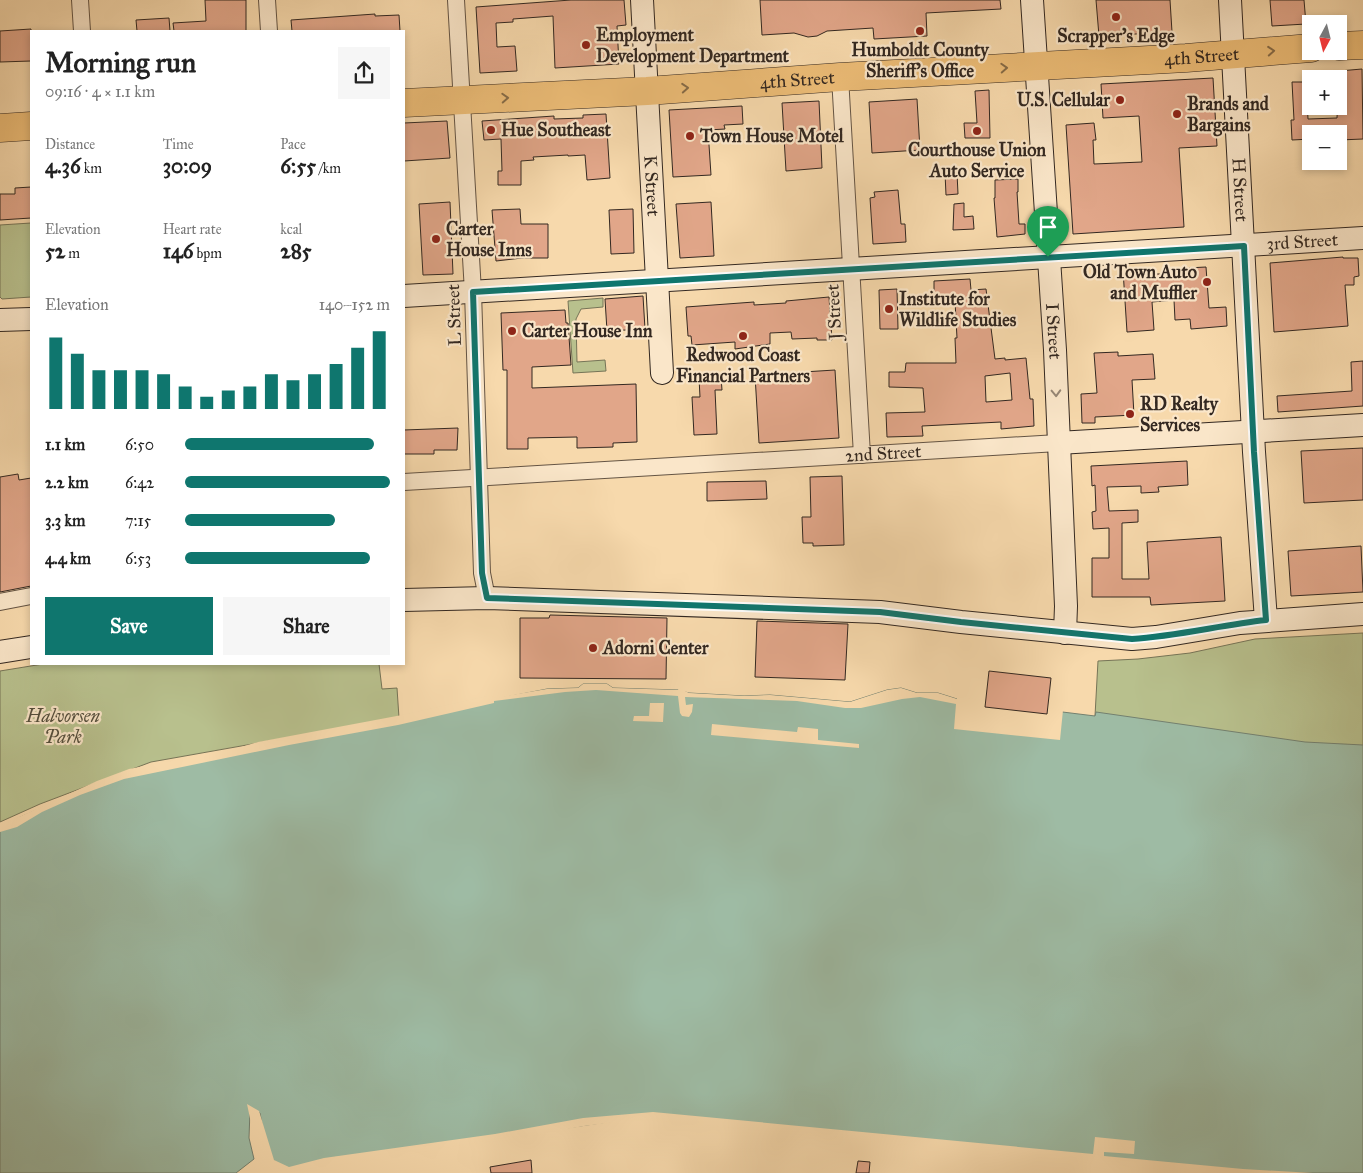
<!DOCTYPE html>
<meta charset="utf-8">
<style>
:root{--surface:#fff;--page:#f6f6f6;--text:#222;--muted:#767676;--accent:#0f766e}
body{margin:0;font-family:"IM FELL Great Primer",serif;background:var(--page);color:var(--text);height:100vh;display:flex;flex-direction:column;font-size:19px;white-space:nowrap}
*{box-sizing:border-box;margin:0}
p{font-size:16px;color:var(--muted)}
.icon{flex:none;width:28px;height:28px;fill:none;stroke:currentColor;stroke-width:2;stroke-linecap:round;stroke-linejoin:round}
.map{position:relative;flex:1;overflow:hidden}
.sheet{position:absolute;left:30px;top:30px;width:375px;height:635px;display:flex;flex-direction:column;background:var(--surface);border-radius:0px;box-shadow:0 2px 8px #0003}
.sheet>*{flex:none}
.needle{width:32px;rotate:187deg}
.controls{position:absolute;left:1302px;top:15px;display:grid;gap:10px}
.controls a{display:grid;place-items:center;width:45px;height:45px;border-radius:0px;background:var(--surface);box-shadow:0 2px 8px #0003;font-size:25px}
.pin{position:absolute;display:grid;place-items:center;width:42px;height:42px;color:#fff;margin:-51px -21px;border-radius:50% 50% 50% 0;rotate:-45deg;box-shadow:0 0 5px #0007}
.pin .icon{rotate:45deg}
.round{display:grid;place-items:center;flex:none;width:52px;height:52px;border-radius:0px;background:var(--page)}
.overview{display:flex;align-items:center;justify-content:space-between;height:85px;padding:0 15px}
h1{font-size:28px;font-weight:700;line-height:38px}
.figures{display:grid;grid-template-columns:repeat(3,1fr);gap:8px;height:85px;padding:5px 15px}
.figures div{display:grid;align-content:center}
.figures b{font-size:21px;font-weight:700}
.figures small{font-size:14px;font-weight:400}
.figures p{font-size:14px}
.chart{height:140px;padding:10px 15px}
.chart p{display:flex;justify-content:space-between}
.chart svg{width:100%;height:90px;margin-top:5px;stroke:var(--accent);stroke-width:6}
.button{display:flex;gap:10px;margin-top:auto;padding:10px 15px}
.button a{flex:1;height:58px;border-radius:0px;background:var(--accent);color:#fff;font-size:20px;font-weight:700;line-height:58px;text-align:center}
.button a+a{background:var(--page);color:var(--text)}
ul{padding:0 15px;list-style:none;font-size:16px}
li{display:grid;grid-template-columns:80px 60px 1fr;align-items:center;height:38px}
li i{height:12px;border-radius:6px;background:var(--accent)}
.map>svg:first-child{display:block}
.green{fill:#b8c08d;stroke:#767457}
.water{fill:#9ebba4;stroke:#738070}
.pier{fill:#f7d9ac}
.building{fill:#e1a689;stroke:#332821;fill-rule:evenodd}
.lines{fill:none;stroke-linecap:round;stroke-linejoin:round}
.street-casing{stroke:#645444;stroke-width:18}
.secondary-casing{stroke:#332821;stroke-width:24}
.highway-casing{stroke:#332821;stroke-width:29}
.street{stroke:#fae6c9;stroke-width:16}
.secondary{stroke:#fae6c9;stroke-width:22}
.highway{stroke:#ecbc76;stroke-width:28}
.oneway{stroke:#866b47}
.oneway2{stroke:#968775}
.route-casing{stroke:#fff;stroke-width:10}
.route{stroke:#0f766e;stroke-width:6}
.poi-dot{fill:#8f2418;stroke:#fae6c9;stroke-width:2}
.labels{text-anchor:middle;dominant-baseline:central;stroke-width:4.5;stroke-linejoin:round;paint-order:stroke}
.poi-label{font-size:18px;font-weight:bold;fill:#332821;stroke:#fae6c9;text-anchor:start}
.street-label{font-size:18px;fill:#332821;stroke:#fae6c9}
.park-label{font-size:18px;font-style:italic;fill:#544e3c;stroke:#fae6c9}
</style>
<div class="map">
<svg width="1363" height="1173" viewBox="0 0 1363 1173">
<rect width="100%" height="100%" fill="#f7d9ac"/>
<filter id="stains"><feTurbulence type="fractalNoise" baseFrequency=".004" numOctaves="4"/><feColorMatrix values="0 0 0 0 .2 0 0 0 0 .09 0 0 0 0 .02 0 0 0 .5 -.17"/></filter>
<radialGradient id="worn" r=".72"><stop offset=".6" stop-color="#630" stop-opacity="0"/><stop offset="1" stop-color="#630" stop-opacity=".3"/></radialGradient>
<path class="green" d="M31 223V297L2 299 0 297V225Z
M603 298V307L581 309 576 319 577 362 605 360 606 371 573 373 568 301Z
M1363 633V787L1095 716 1098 661 1138 659 1190 653 1255 639Z
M43 664H379L382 689 397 688 399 718 151 762 40 804 0 822V671Z"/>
<path class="water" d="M583 684H607L613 688 678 690 689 693 744 696 770 695 850 702 887 690 901 688 917 693H938L957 699 1095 716 1096 712 1305 742 1363 745V1173H1221L641 1117 282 1170 267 1153 260 1113 250 1110 249 1138 254 1159 236 1173H0V826L121 773 547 689 578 688Z"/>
<path class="pier" d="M583 684H607L613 688 678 690 679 688 689 693 744 696 770 695 850 702 887 690 901 688 917 693H938L957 699V697L1063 710 1060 740 954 729 956 704 920 697 902 699 861 708H845L797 701 685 697 686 705 693 704 692 712 689 717 682 716 680 713 678 696 596 690 565 692 494 701V703L398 725 289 745 124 779 80 795 42 812 17 827 0 832V823L21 816 97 781 129 769 238 748 258 742 402 715 492 695 494 698 547 689 578 688Z
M650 703H664L663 722 633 721 634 716H649Z
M712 724 797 732 798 727 818 729V740L859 744V748L711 735Z
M247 1104 259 1111 274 1160 289 1167 324 1158 495 1134 583 1118 653 1112 1093 1154 1095 1137 1135 1141 1134 1154 1104 1152V1156L1243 1169 1313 1173H1196L641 1119 584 1126 503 1141 480 1142 385 1158 282 1173 265 1155 257 1115 252 1113V1128Z"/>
<path class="building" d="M205 0H246V31H174L173 23 206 21Z
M571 0H624L626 25 617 26 619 64 555 68 553 16 513 19V22L496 23 497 47 515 46 517 71 480 73 476 7Z
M760 0H1000L1001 9 926 13 927 36 874 39 873 28 827 31 817 36 808 37 794 33 762 35Z
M1096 0H1170L1172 32 1099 36Z
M1270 0H1304L1306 24 1272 26Z
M375 14V16L399 15 400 31H292L291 20Z
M169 18 170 31H137L136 20Z
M31 29V61L0 62V31Z
M1362 69 1363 139 1339 140V134H1311V139L1292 140 1291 120H1294L1292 82H1306L1308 119 1337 118 1339 71Z
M1213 78 1217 146 1179 148 1184 227 1073 234 1066 125 1094 123 1096 140H1093L1094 164 1142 162 1139 116 1103 118 1101 84Z
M989 90 990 138H965L964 123H977L975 91Z
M917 99 920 150 872 153 869 102Z
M819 101 822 168 786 171 782 103Z
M742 106 743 124 724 125 725 129 708 130 711 175 673 177 669 110Z
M606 114 610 178 587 180 585 155 568 156V155L533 157 534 160 521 161V185H498V171H502L501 139 484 140 482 121 554 116V119L583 118V115Z
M447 121 450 158 404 161V123Z
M945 173H957L958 194 946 195Z
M1018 179V192H1017L1019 224H1025V234L997 237 994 198H995V180Z
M31 187V218L0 220V194H15V188Z
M898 190 901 224H905L906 242 873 244 870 198 875 197 874 192Z
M450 202 453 274 423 275 419 204Z
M711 202 714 256 680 258 676 204Z
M964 203V217L973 216 974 229 953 230 954 204Z
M520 209 521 224H548V258H522L496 261 492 210Z
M633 209 634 253 611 254 609 210Z
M1343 257V258H1358L1359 276 1354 277V285H1345L1348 326 1274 332 1270 263Z
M1206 267 1209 308 1226 307 1227 326 1191 329 1190 319 1175 320 1174 300 1152 302 1154 330 1127 332 1123 270 1150 269V274H1166L1187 273V268Z
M970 279 971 290 986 289 995 359 1005 358V360L1026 358 1030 399H1033L1034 426 1001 429V422L922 426 923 436 887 437 886 413 925 412 923 388 889 387V372H905L906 363H956L955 338H957L955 301 934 302V281ZM1010 373 1012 400 986 402 985 376Z
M897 289 898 329H880L879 290Z
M643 296 645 329 607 331 605 299Z
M829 297 832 340H817V338L792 339 791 332 770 333V344L735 349V342L692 345 691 336H688L686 307 754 302V305L786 303V301Z
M565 310 566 323H568L571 365 532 367V388L636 384 637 442 613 443V447L577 448V437L528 438V449H507V370H503L501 313Z
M1118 352V356L1153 354 1155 379 1132 380 1134 415 1095 417V423H1082L1081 394 1097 393 1094 353Z
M1363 361V406L1278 412 1277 396 1352 391 1351 362Z
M835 370 839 438 759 443 755 375Z
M721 377 722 390H715L717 434 694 435 692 397H700L699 378Z
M458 428 457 450H434V454H404V430Z
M1363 448V500L1304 503 1301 451Z
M1187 461 1188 485 1158 487 1159 492 1141 493V486L1107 487 1109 511 1138 510V522L1122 523V579H1149L1147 542 1221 537 1225 601 1151 605 1150 597H1092V558H1109V528L1093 529 1092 512 1096 511 1095 485 1092 486 1091 466Z
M18 474 19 480 31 478V586L0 592V477Z
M842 476 844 545 813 546V543H803L802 517H811L810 477Z
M766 481 767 499 707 501V482Z
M1361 546 1363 592 1291 596 1288 551Z
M550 615 667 618 666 679 520 678V618H549Z
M757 621 848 624 845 680 755 677Z
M989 671 1051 678 1047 714 985 707Z
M531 1160 532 1173H491L490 1167Z
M858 1161 870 1162 869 1173H856Z"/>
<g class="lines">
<g class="street-casing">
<g id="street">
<path d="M80 0 82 31"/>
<path d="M267 0 269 31"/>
<path d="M456 0 473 292 482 573 487 598"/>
<path d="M840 77 862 455"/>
<path id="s1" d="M404 482 1058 443"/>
<path d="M0 602 31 596"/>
</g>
</g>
<g class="secondary-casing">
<g id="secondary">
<path id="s2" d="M642 0 662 373"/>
<path id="s3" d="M1032 0 1055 350 1066 606 1065 633"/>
<path id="s4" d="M1230 0 1254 452 1266 620"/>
<path id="s5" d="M404 296 1363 238"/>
<path d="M0 320 31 319"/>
<path d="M1058 443 1363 425"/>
<path d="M404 600 487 598 880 612 961 622 1132 639 1156 637 1240 623 1363 614"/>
<path d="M0 652 31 647"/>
</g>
</g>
<g class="highway-casing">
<g id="highway">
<path d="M1339 46 1363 45"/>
<path id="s6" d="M404 103 647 91 840 77 1186 58 1311 48"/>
<path d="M0 128 31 126"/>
</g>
</g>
<use href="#street" class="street"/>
<use href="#secondary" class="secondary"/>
<use href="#highway" class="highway"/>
</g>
<defs><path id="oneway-chevron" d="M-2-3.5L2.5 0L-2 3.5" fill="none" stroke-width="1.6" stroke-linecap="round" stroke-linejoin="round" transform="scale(1.25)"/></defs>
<g class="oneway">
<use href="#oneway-chevron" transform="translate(1271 51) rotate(-4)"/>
<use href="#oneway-chevron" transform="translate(1004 68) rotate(-3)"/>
<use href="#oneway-chevron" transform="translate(685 88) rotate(-4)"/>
<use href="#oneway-chevron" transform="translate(505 98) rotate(-3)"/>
</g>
<use class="oneway2" href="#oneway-chevron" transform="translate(1056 393) rotate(88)"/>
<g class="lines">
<g class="route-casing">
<path id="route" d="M1244 246 1254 452 1266 620C1221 625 1177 636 1132 639L961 622 880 612 487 598 482 573 473 292Z"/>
</g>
<use href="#route" class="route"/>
</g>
<g class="poi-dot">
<circle cx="1116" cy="17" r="5"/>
<circle cx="920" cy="31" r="5"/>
<circle cx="586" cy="45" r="5"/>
<circle cx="1120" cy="100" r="5"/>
<circle cx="1177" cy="114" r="5"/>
<circle cx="491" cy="130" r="5"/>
<circle cx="977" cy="131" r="5"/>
<circle cx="690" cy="136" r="5"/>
<circle cx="436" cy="239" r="5"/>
<circle cx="1207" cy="282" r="5"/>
<circle cx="889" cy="309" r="5"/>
<circle cx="512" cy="331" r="5"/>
<circle cx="743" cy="336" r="5"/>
<circle cx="1130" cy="414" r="5"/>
<circle cx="593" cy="648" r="5"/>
</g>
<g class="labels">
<g class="poi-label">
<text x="596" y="35">Employment<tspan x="596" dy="21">Development Department</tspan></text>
<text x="1116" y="36" text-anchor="middle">Scrapper's Edge</text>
<text x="920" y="50" text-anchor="middle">Humboldt County<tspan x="920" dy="21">Sheriff's Office</tspan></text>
<text x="1110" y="100" text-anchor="end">U.S. Cellular</text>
<text x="1187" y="104">Brands and<tspan x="1187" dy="21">Bargains</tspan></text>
<text x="501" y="130">Hue Southeast</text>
<text x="700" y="136">Town House Motel</text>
<text x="977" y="150" text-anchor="middle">Courthouse Union<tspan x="977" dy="21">Auto Service</tspan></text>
<text x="446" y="229">Carter<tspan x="446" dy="21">House Inns</tspan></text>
<text x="1197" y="272" text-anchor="end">Old Town Auto<tspan x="1197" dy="21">and Muffler</tspan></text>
<text x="899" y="299">Institute for<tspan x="899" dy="21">Wildlife Studies</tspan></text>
<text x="522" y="331">Carter House Inn</text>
<text x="743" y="355" text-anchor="middle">Redwood Coast<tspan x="743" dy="21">Financial Partners</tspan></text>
<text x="1140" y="404">RD Realty<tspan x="1140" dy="21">Services</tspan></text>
<text x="603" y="648">Adorni Center</text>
</g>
<g class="street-label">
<text stroke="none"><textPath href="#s6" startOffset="799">4th Street</textPath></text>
<text stroke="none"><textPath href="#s6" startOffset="394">4th Street</textPath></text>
<text stroke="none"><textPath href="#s2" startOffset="186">K Street</textPath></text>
<text stroke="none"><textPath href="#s4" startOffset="190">H Street</textPath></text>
<text stroke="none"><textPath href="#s5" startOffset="900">3rd Street</textPath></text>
<text transform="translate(834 312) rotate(-93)">J Street</text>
<text transform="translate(454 315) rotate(-92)">L Street</text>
<text stroke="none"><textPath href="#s3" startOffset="332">I Street</textPath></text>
<text stroke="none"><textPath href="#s1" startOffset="480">2nd Street</textPath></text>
</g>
<g class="park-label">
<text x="63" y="716">Halvorsen<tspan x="63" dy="21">Park</tspan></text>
</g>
</g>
<rect width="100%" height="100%" filter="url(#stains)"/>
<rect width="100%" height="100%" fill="url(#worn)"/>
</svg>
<div class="controls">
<a><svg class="needle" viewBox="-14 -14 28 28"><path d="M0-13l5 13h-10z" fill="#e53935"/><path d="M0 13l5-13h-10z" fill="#767676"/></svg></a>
<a>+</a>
<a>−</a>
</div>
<div class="pin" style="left:1048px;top:257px;background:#1e9e55"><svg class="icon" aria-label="arrive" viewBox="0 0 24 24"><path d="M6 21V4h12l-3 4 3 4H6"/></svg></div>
<section class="sheet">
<div class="overview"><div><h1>Morning run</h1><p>09:16 · 4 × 1.1 km</p></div><a class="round"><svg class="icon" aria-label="share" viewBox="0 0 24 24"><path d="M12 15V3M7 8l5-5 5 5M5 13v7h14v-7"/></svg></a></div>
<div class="figures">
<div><p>Distance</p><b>4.36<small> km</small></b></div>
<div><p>Time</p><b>30:09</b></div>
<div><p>Pace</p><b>6:55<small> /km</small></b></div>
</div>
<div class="figures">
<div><p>Elevation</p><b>52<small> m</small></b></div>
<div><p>Heart rate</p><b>146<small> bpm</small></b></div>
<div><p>kcal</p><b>285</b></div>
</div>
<div class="chart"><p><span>Elevation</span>140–152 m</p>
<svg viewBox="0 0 160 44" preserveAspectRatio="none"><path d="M5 44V9M15 44V17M25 44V25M35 44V25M45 44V25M55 44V27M65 44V33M75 44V38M85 44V35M95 44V33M105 44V27M115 44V30M125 44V27M135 44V22M145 44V14M155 44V6"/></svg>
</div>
<ul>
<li><b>1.1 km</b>6:50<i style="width:92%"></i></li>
<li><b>2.2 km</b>6:42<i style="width:100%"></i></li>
<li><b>3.3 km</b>7:15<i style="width:73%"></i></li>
<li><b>4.4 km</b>6:53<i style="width:90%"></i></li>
</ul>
<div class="button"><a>Save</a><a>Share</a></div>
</section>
</div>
